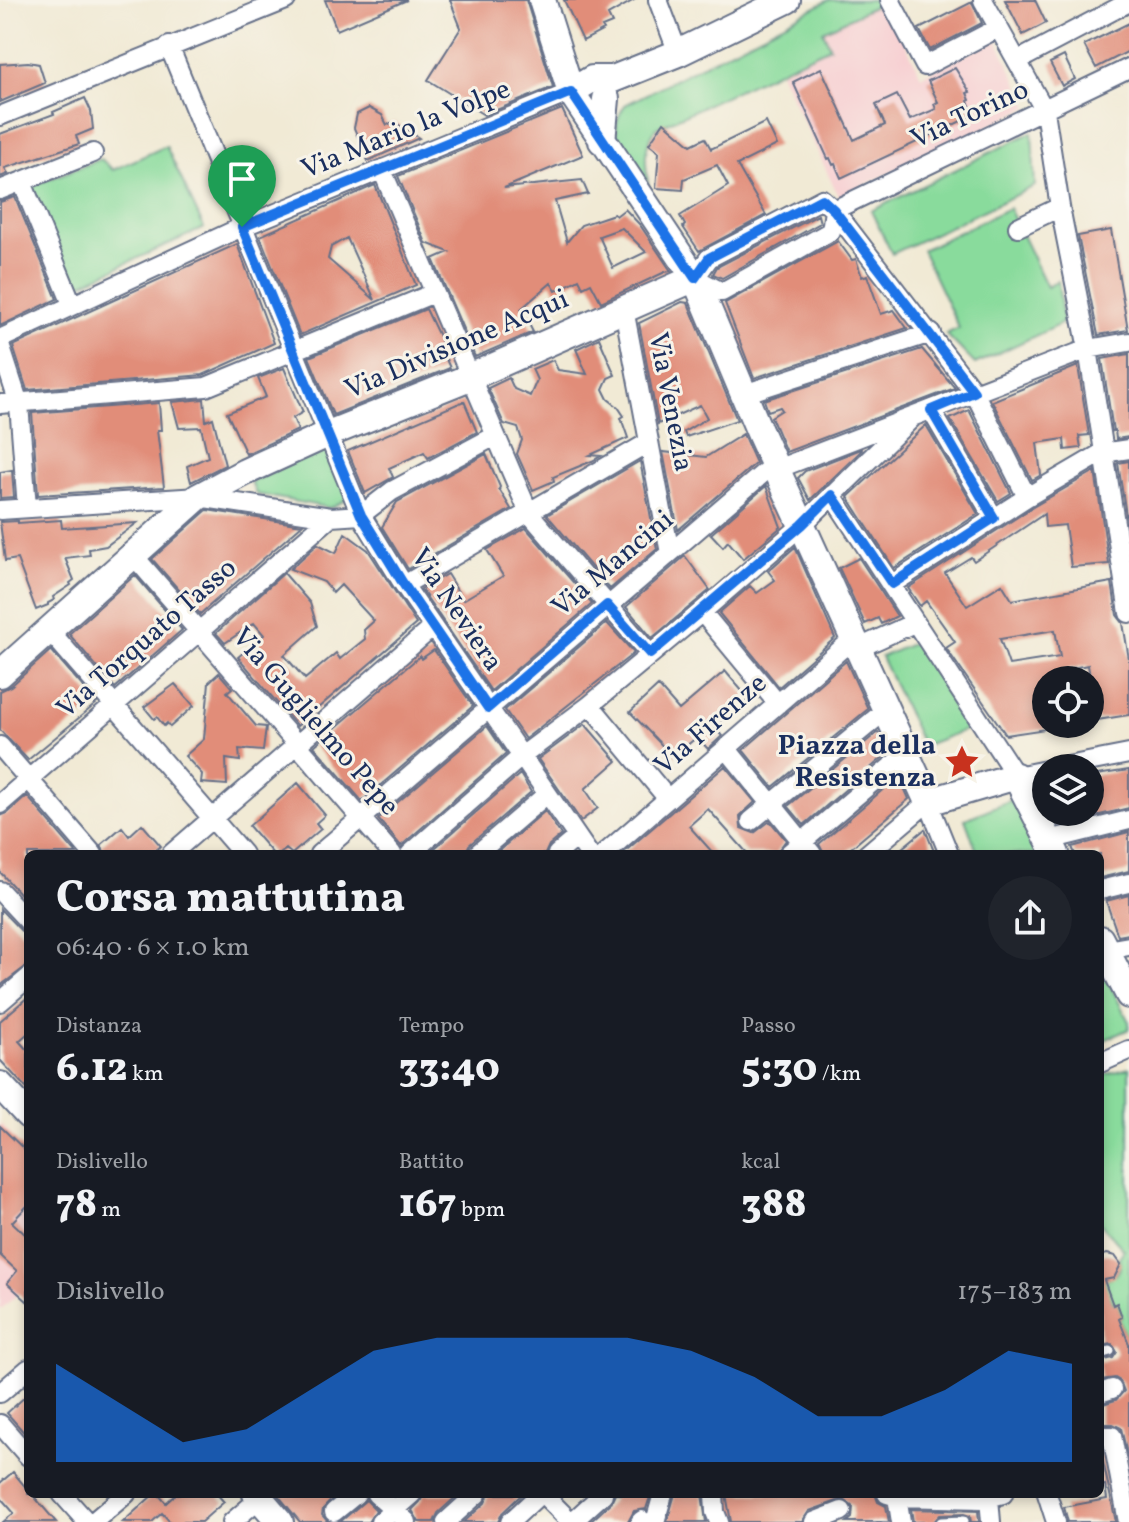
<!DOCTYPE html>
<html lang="it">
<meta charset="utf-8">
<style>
:root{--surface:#171b24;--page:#20242c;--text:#f1f3f6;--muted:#9ea1a6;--accent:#1a73e8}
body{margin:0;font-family:Vollkorn,serif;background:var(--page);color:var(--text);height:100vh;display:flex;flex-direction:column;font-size:30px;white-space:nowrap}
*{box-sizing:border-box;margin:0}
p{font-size:26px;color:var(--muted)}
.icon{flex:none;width:44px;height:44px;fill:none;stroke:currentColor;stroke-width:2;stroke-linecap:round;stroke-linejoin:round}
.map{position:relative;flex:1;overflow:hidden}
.panel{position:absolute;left:24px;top:850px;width:1080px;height:648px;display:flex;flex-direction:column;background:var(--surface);border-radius:12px;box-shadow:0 4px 12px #0003}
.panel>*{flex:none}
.fabs{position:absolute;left:1032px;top:666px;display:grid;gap:16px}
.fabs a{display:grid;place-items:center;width:72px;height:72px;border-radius:50%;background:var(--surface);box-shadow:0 4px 12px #0003;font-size:40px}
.pin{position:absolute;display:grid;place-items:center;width:68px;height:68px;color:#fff;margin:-82px -34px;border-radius:50% 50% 50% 0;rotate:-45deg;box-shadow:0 0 8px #0007}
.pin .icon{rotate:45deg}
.round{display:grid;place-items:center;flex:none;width:84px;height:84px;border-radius:42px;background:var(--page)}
.headline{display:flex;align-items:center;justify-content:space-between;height:136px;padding:0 32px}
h1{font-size:44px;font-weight:800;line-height:60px}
.figures{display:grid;grid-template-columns:repeat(3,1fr);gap:12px;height:136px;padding:8px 32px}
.figures div{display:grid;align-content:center}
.figures b{font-size:40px;font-weight:800}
.figures small{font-size:22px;font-weight:400}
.figures p{font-size:22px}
.chart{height:224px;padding:16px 32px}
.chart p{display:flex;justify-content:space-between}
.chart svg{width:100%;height:144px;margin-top:8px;fill:var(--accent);opacity:.7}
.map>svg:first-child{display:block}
.built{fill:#f7cfd2}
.green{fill:#89db9c;stroke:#52857d;stroke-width:2}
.building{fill:#e18d79;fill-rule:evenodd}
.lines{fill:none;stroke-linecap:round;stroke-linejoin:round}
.lane-casing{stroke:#667088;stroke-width:13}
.street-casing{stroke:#667088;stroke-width:22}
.secondary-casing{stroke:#667088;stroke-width:30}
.lane{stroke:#fff;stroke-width:9}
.street{stroke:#fff;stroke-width:18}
.secondary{stroke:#fff;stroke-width:26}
.route-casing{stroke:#fff;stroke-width:16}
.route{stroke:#1a73e8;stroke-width:10}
.labels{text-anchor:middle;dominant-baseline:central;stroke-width:6;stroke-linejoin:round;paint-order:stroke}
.street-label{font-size:28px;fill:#1b2f5e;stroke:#f7f3e8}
.poi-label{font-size:28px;font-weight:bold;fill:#1b2f5e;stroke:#f7f3e8;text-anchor:end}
</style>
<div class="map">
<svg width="1129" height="1522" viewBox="0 0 1129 1522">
<rect width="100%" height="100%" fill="#f7f3e8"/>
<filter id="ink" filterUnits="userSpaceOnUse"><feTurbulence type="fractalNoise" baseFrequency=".0125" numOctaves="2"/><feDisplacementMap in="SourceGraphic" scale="16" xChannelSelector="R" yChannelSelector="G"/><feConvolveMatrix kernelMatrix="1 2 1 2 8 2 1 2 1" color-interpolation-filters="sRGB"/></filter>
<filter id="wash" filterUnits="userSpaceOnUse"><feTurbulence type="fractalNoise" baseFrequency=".006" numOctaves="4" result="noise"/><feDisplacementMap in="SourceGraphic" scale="32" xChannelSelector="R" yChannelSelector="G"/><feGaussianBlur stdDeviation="1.8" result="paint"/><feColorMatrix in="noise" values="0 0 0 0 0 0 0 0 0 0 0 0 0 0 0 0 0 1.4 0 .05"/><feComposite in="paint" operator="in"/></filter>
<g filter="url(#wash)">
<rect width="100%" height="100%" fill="#f1ead5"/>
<path class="built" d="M885 1 921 76 997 40 1029 107 839 197 780 72 830 48 823 31Z
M0 1123 28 1154V1285L0 1310Z"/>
<path class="green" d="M829 0H882L883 2 823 31 830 47 656 128C643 147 645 161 648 183 628 158 603 137 625 105Z
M1032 132 1035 186 892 254 871 211Z
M166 146 204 228 72 288 31 186 101 159 113 170Z
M1009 208 1047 287 1058 281 1063 323 975 364 946 334 959 328 922 250Z
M327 446 349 498 330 508 256 494 251 482Z
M918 641 973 727 923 746 881 657Z
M1016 798 1044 854H978L965 819Z
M1100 965 1129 1022V1029L1100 1042Z
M1129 1068V1344L1119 1319 1122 1317 1117 1304 1112 1302 1103 1280C1114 1279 1119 1274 1121 1264L1118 1259 1124 1250 1100 1223V1076Z"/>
<g id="blocks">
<path class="building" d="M325 0H407L337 30Z
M450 0H526L553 87 484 115 428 80 461 28Z
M564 0H634L608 15 612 23 602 27 604 30 583 41Z
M1005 0H1035L1046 23 1023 35Z
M972 2 982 23 930 50 919 29Z
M1129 23V51L1096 68 1084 45Z
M1064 56 1075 79 1062 86 1050 63Z
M28 62 39 64 45 83 0 102V64Z
M821 68 854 140 885 125 876 105 897 95 910 120 936 109 934 104 938 102 928 81 955 68 970 92 967 93 970 100 968 101 974 115 841 178 835 164 833 165 830 158 828 159 793 82Z
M85 98 91 111 93 129 76 136 79 144 5 168 8 174 0 177V134L54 114 53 112Z
M369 108 382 115 387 125 394 122 419 138 368 161 354 128 357 114Z
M562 109 583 155 504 188 582 180 588 194 555 201 567 242 581 225 614 214 616 216 625 209 640 225 671 271 665 272 601 302 591 283 583 287 579 279 556 291 551 283 521 309 533 332 475 357 433 259 449 252 426 243 398 176ZM622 228 646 252 613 268 599 236Z
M664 122 691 145 705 138 711 149 766 122 777 145 737 165 766 215 699 251 683 227 685 225 680 216 728 186 717 165 684 179 683 190 656 188 659 152 649 144Z
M375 185 416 285 300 335 260 236ZM347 238 375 300 328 259 331 247Z
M15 197 57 299 0 326V202Z
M818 215 820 223 722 278 713 274 717 267Z
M1111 230 1128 330 1098 335 1078 236Z
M838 241 852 260 856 259 862 277 867 275 881 314 894 310 907 328 754 378 725 303Z
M237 244 274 343 203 375 27 390 13 346Z
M682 302 688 303 737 420 686 437 684 432 707 418 700 405 658 424 639 323Z
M426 309 448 355 445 357 450 368 333 415 309 357Z
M599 338 615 375 608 378 603 389 608 399 618 407 624 416 621 418 628 438 590 455 601 456 592 461 553 477 554 481 533 490 517 454 522 440 518 428 504 424 488 388 509 378 514 389 530 396 537 380 532 369 553 360 558 370 587 374 576 349Z
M922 349 955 388 786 452 771 417 782 410 780 407 768 411 764 400Z
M1129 354V437L1116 439 1115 430 1113 431 1102 359Z
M1078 366 1089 435 1079 436 1081 448 1065 450 1064 439 1037 443 1041 475 1032 480 992 401Z
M284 368 303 412 293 418 298 430 246 454 227 413 266 397 258 378Z
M204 399 206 421 213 418 225 465 191 482 187 466 208 457 201 427 179 428 172 402Z
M464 401 477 432 428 458 424 452 389 468 393 477 365 493 348 451Z
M159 403 161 430H157L164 487 38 495 32 413Z
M969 410 1011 493 998 501 950 419Z
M926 425 978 514 894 568 848 497Z
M743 434 756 463 678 530 663 452 706 457Z
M861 449 862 450 810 500 798 478 805 471Z
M486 454 500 487 499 489 511 509 408 569 382 527 397 502Z
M640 461 657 549 610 589 547 515Z
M1129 461V535L1118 463Z
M12 470 14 497 0 498V472Z
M1095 471 1109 564 1071 567 1065 525 1045 527 1044 514 974 561 971 557 945 573 967 606 1002 584 1012 600 1112 582 1117 615 1123 623 1129 659V715L1097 720 1088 665 1062 670 1064 680H1046V729L1006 735 946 648 955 642 926 601 920 606 908 588 1033 507ZM1055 630 1060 657 1009 665 1000 639Z
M766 486 781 527 743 559 728 541 723 547 711 534Z
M207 510 302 525 200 614 152 559Z
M61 520 62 528 137 523 106 546 89 549 90 555 65 558 74 580 70 583 71 585 53 597 54 600 48 603V605L36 610 17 559 5 561 0 522 18 521V523Z
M526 528 592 604 491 691 421 589 447 574 463 600 503 576 487 550Z
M345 533 368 550 416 624 297 726 238 657 264 635 254 623 225 643 216 633 284 573 310 603 317 626 284 655 305 679 336 653 340 659 365 639 364 630 374 621 341 585 333 593 324 582 290 569 318 544 336 553Z
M795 547 835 638 779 687 719 613 750 586 757 593 775 580 768 571Z
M685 556 710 590 652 638 626 607Z
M859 558 897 616 881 624 878 618 865 624 839 568Z
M135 575 182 630 115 688 69 634Z
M607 623 634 653 525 739 505 710Z
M51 650 97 703 28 760 0 730V691L11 686Z
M434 650 473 706 362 801 314 746 420 656 421 659Z
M846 661 868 709 773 787 743 750Z
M725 671 749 699 715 728 722 736 708 749 697 737 673 757 630 712 658 686 679 710Z
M219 673 232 688 227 692 256 726 266 727 263 751 239 749 240 761 226 759 227 785 201 783 202 774 185 756 204 739 209 682Z
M175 684 194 706 170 727 167 723 164 726 157 717 154 719 144 707Z
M585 724 617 761 585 789 598 808 581 821 538 759Z
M487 726 506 754 401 846 378 819Z
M878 732 888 753 804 825 788 806Z
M725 766 755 802 740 816 741 828 754 833 770 821 786 840 776 854H748L708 809 689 826 714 854H622Z
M1129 770V808L1062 824 1056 812H1090V776Z
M520 774 531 792 469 845 465 854H428Z
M899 776 909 799 844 854H824L819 844Z
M298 783 325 815 316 823 321 829 292 854 286 849 280 854H273L249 826Z
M27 796 77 854H28V903L0 872V816L8 813Z
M545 811 561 835 549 845 545 854H495Z
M142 824 161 846 151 854H105L101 845 122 827 129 836Z
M925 829 935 854H895Z
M1129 832V871L1100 878V854H1075L1072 847Z
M1129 895V934L1118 936 1106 901Z
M0 909 28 938V965L0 986Z
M28 997V1033L19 1041 28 1051V1090L0 1060V1021Z
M0 1126 28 1153V1205L12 1222 28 1237V1302L7 1283 17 1271 0 1255Z
M1107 1254 1115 1256 1121 1264 1114 1278 1104 1280 1113 1305 1117 1303 1122 1317 1119 1319 1129 1344V1462L1121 1428 1113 1424H1100V1405L1116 1400 1124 1391 1120 1381 1115 1378 1100 1380V1361L1113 1358 1117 1352 1112 1344 1100 1346V1256Z
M28 1394V1437L7 1413Z
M1100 1448 1116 1522H1068L1064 1507 1107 1499 1105 1485 1100 1486Z
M13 1472 28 1490V1494H32L56 1522H3L14 1513 0 1497V1483Z
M154 1494H158L166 1503 176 1494H217L224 1502 201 1522H170L162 1513 152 1522H123Z
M277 1494H337L323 1509 322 1515 328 1522H300Z
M424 1494H459L438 1513 434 1522H419L412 1510 420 1502Z
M489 1494H522L502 1513 498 1522H464L485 1503Z
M615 1494H651L646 1509 634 1511 628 1522H590L611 1503Z
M675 1494H702L706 1522H667Z
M726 1494H875L878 1502 886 1506 889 1522H847L852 1518 853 1507 843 1499 809 1511 802 1522H731Z
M366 1500 376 1510 368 1522H340Z
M911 1509 978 1511 979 1522H971L970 1516 964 1514 940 1515 934 1522H913Z"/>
</g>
</g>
<g filter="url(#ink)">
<use href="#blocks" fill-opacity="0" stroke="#667088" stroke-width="2"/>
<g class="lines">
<g class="lane-casing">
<path id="lane" d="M1100 1354 1110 1351
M941 1522 964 1521"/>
</g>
<g class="street-casing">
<path id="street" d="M658 0 678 53
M890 0 925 66 998 28
M983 0 1045 111 1060 207 1088 349 1129 613
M169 46 361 515 404 585 589 854
M1017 61 1129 2
M0 116 286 0
M382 170 529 513 650 654
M22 182 72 304
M0 190 93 153
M834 210 831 231 722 292 695 278 709 258 822 199 834 210 974 392 1027 497
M834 210 1129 68
M1018 227 1060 207
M624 309 670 553
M0 339 242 227 571 92
M0 345 19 404 27 508
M744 394 931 333
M0 404 206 387 434 293
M931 410 994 518
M777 469 1088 349 1129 342
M832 495 1016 776 1046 770
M0 510 198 497 331 517 361 515
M361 515 392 491 495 436
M133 555 392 854
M892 584 1027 497 1102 453 1129 449
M404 585 649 442
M702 612 778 704
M49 630 243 854
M859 648 914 623
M590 705 668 799
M0 746 93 854
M726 748 812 854
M1057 768 1129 754
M0 804 331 517
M751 821 887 709
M1049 840 1129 820
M171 854 433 627
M319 854 774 464
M410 854 522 756 590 705 702 612 802 525 913 417
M477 854 547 794
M557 854 577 837
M604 854 854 638
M788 854 907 753
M867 854 928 802 949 854
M1100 890 1129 883
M0 891 28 921
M1106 950 1129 946
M0 1002 28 978
M1100 1063 1129 1050
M0 1393 28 1369
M1100 1393 1112 1389
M0 1424 28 1456
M1100 1436H1112L1128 1522
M62 1494 87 1522
M376 1494 407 1522
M543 1494 571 1522
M714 1494 715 1512 719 1522
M887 1494 897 1497 983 1499 1003 1494
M1047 1494 1056 1522
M897 1497 901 1522
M989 1498 991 1522
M334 1512 356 1494
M93 1522 126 1494
M232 1522 260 1498
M380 1522 412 1494
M446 1522 477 1494
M510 1522 540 1494
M572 1522 603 1494
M640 1522 642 1520
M655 1522 663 1494
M814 1522 842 1511"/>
</g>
<g class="secondary-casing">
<path id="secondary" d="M542 0 571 92 695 278 760 433 928 802 1016 776 1056 854
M571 92 592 79H613L678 53 787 0
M602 141 606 99
M0 674 198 497 245 472 328 434 470 377 695 278
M1100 939 1129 995
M0 1085 28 1115
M256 1494 280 1522"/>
</g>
<use href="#lane" class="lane"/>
<use href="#street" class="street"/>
<use href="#secondary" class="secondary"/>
</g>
</g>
<g class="lines" filter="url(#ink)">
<g class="route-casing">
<path id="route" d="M571 92 695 278 709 258 822 199 834 210 974 392 931 410 994 518 892 584 832 495 802 525 650 654 607 605 488 708 404 585 361 515 242 227Z"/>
</g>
<use href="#route" class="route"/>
</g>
<defs>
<g id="sight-bare" transform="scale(2.76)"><path d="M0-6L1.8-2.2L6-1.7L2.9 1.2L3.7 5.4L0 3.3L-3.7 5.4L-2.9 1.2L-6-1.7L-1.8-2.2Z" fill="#c8321e" stroke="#f7f3e8" stroke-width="2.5" paint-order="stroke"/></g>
</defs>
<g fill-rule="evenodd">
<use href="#sight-bare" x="962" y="762"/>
</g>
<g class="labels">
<g class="street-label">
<text transform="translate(970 115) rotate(-25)">Via Torino</text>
<text transform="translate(406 130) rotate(-22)">Via Mario la Volpe</text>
<text transform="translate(457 345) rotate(-23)">Via Divisione Acqui</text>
<text transform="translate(670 402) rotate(79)">Via Venezia</text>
<text transform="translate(613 564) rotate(-40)">Via Mancini</text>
<text transform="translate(456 610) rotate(56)">Via Neviera</text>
<text transform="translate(147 639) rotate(-41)">Via Torquato Tasso</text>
<text transform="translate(315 722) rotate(49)">Via Guglielmo Pepe</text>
<text transform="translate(711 725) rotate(-41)">Via Firenze</text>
</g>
<g class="poi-label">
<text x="936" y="746">Piazza della<tspan x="936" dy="32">Resistenza</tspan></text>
</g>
</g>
</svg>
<div class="fabs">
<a><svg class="icon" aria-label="locate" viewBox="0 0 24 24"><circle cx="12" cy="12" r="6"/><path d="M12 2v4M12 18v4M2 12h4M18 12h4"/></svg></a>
<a><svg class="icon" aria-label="layers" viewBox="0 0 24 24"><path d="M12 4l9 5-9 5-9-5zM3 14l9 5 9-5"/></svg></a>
</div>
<div class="pin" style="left:242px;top:227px;background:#1e9e55"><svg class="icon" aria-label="arrive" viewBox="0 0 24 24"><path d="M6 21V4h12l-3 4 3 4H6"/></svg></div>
<section class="panel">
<div class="headline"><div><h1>Corsa mattutina</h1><p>06:40 · 6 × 1.0 km</p></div><a class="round"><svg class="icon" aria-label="share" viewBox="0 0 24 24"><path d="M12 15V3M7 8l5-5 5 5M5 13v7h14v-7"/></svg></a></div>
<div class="figures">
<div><p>Distanza</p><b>6.12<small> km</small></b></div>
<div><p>Tempo</p><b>33:40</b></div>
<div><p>Passo</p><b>5:30<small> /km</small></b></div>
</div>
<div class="figures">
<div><p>Dislivello</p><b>78<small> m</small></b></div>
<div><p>Battito</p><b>167<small> bpm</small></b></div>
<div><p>kcal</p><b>388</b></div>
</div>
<div class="chart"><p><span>Dislivello</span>175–183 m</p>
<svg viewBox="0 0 160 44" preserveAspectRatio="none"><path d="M0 44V14L10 26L20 38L30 34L40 22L50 10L60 6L70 6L80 6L90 6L100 10L110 18L120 30L130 30L140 22L150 10L160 14V44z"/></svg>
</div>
</section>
</div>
